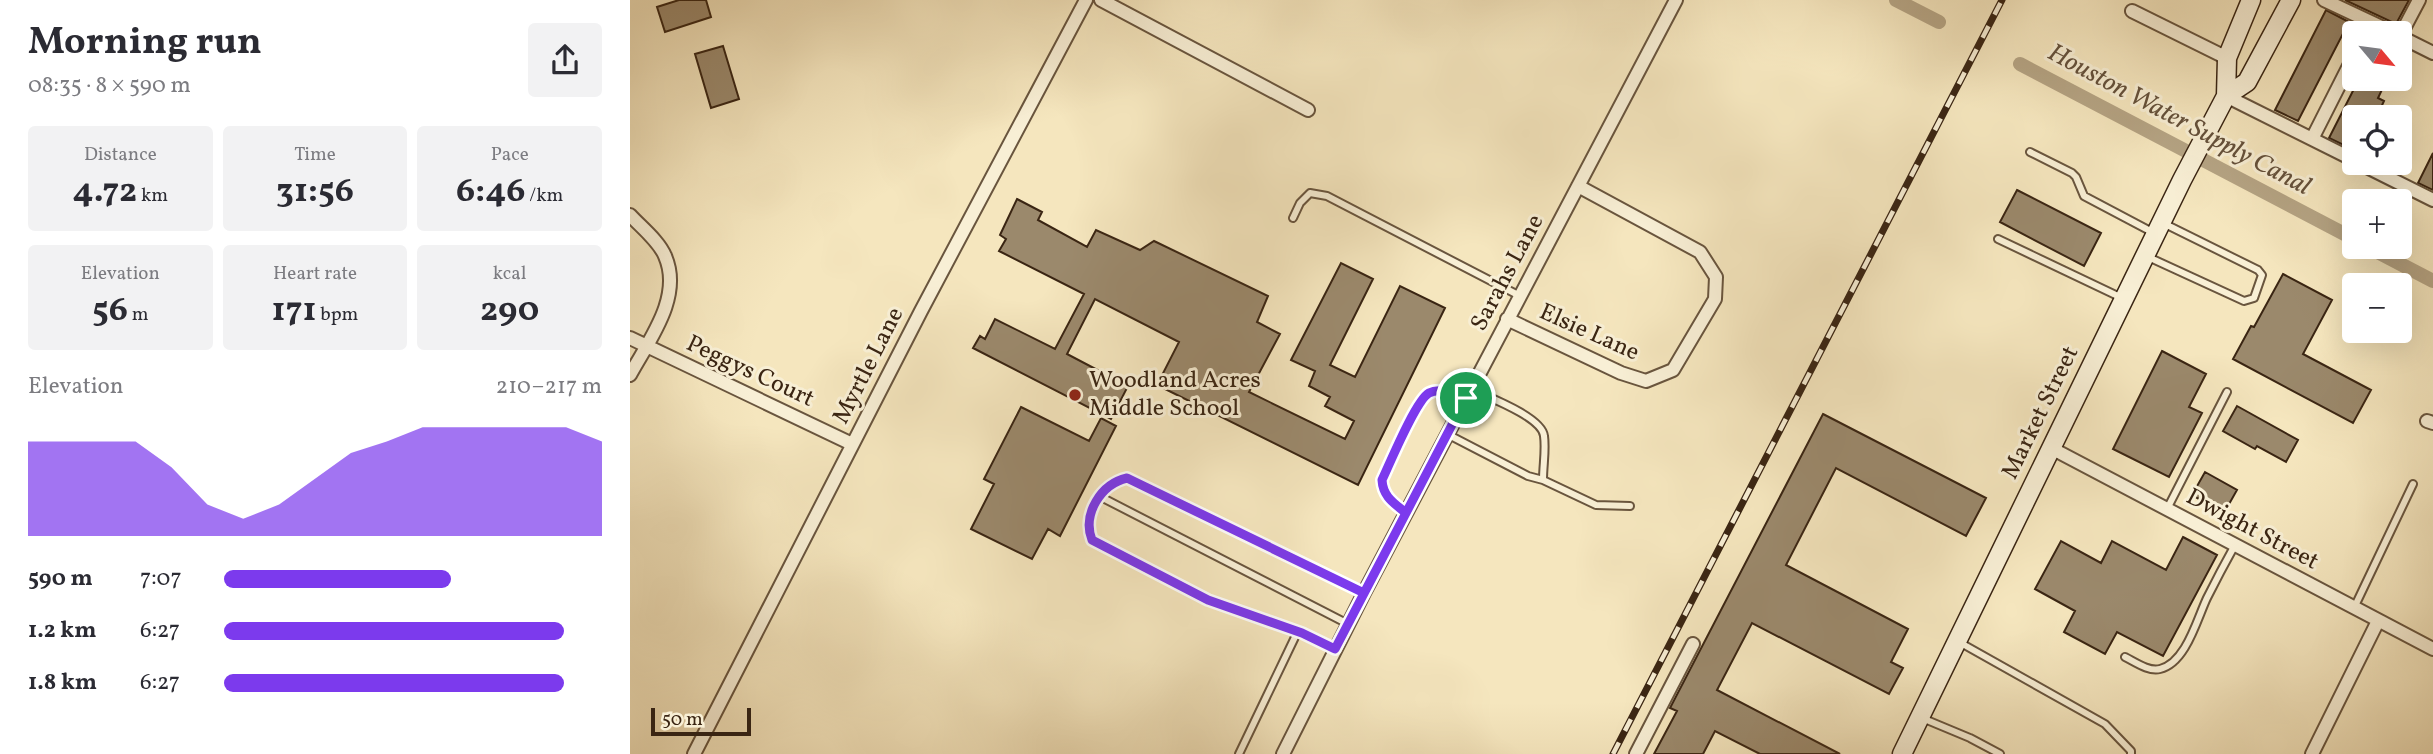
<!DOCTYPE html>
<meta charset="utf-8">
<style>
:root{--surface:#fff;--page:#f2f2f3;--text:#2b2b33;--muted:#7c7c81;--accent:#7c3aed}
body{margin:0;font-family:Vollkorn,serif;background:var(--page);color:var(--text);height:100vh;display:flex;flex-direction:column;font-size:26px;white-space:nowrap}
*{box-sizing:border-box;margin:0}
p{font-size:23px;color:var(--muted)}
.icon{flex:none;width:38px;height:38px;fill:none;stroke:currentColor;stroke-width:2;stroke-linecap:round;stroke-linejoin:round}
.map{position:relative;flex:1;overflow:hidden}
.details{display:flex;flex-direction:column;background:var(--surface);width:630px}
.details>*{flex:none}
.needle{width:46px;rotate:119deg}
.buttons{position:absolute;left:1712px;top:21px;display:grid;gap:14px}
.buttons a{display:grid;place-items:center;width:70px;height:70px;border-radius:7px;background:var(--surface);box-shadow:0 7px 28px #0002;font-size:35px}
.scale{position:absolute;left:21px;bottom:18px;width:100px;box-sizing:border-box;padding-left:7px;border:4px solid #3a2513;border-top:0;font-size:19px;line-height:24px;white-space:nowrap;color:#3a2513;-webkit-text-stroke:5px #f8efd5;paint-order:stroke}
.pin{position:absolute;display:grid;place-items:center;width:60px;height:60px;color:#fff;margin:-30px;border:4px solid #fff;border-radius:50%;box-shadow:0 2px 7px #0007}
.round{display:grid;place-items:center;flex:none;width:74px;height:74px;border-radius:7px;background:var(--page)}
.headline{display:flex;align-items:center;justify-content:space-between;height:119px;padding:0 28px}
h1{font-size:38px;font-weight:700;line-height:52px}
.metrics{display:grid;grid-template-columns:repeat(3,1fr);gap:10px;height:119px;padding:7px 28px}
.metrics div{display:grid;align-content:center;border-radius:7px;background:var(--page);text-align:center}
.metrics b{font-size:35px;font-weight:700}
.metrics small{font-size:19px;font-weight:400}
.metrics p{font-size:19px}
.chart{height:196px;padding:14px 28px}
.chart p{display:flex;justify-content:space-between}
.chart svg{width:100%;height:126px;margin-top:7px;fill:var(--accent);opacity:.7}
ul{padding:0 28px;list-style:none;font-size:23px}
li{display:grid;grid-template-columns:112px 84px 1fr;align-items:center;height:52px}
li i{height:18px;border-radius:9px;background:var(--accent)}
main{display:flex;flex:1;min-height:0}
.map>svg:first-child{display:block}
.lines{fill:none;stroke-linecap:round;stroke-linejoin:round}
.canal{stroke:#b5a484;stroke-width:14}
.building{fill:#9b896c;stroke:#3a2513;stroke-width:2}
.lane-casing{stroke:#69553e;stroke-width:10}
.street-casing{stroke:#69553e;stroke-width:16}
.secondary-casing{stroke:#3a2513;stroke-width:21}
.lane{stroke:#f8efd5;stroke-width:6}
.street{stroke:#f8efd5;stroke-width:12}
.secondary{stroke:#f8efd5;stroke-width:18}
.rail-casing{stroke:#3a2513;stroke-width:7}
.rail{stroke:#f8efd5;stroke-width:4.5;stroke-dasharray:13;stroke-linecap:butt}
.route-casing{stroke:#fff;stroke-width:14}
.route{stroke:#7c3aed;stroke-width:9}
.poi-dot{fill:#8f2418;stroke:#f8efd5;stroke-width:2.5}
.labels{text-anchor:middle;dominant-baseline:central;stroke-width:6;stroke-linejoin:round;paint-order:stroke}
.street-label{font-size:24px;fill:#3a2513;stroke:#f8efd5}
.poi-label{font-size:24px;fill:#3a2513;stroke:#f8efd5;text-anchor:start}
.water-label{font-size:26px;font-style:italic;fill:#65513b;stroke:#f8efd5}
</style>
<main>
<section class="details">
<div class="headline"><div><h1>Morning run</h1><p>08:35 · 8 × 590 m</p></div><a class="round"><svg class="icon" aria-label="share" viewBox="0 0 24 24"><path d="M12 15V3M7 8l5-5 5 5M5 13v7h14v-7"/></svg></a></div>
<div class="metrics">
<div><p>Distance</p><b>4.72<small> km</small></b></div>
<div><p>Time</p><b>31:56</b></div>
<div><p>Pace</p><b>6:46<small> /km</small></b></div>
</div>
<div class="metrics">
<div><p>Elevation</p><b>56<small> m</small></b></div>
<div><p>Heart rate</p><b>171<small> bpm</small></b></div>
<div><p>kcal</p><b>290</b></div>
</div>
<div class="chart"><p><span>Elevation</span>210–217 m</p>
<svg viewBox="0 0 160 44" preserveAspectRatio="none"><path d="M0 44V11L10 11L20 11L30 11L40 20L50 33L60 38L70 33L80 24L90 15L100 11L110 6L120 6L130 6L140 6L150 6L160 11V44z"/></svg>
</div>
<ul>
<li><b>590 m</b>7:07<i style="width:60%"></i></li>
<li><b>1.2 km</b>6:27<i style="width:90%"></i></li>
<li><b>1.8 km</b>6:27<i style="width:90%"></i></li>
</ul>
</section>
<div class="map">
<svg width="1803" height="754" viewBox="0 0 1803 754">
<rect width="100%" height="100%" fill="#f5e6be"/>
<filter id="stains"><feTurbulence type="fractalNoise" baseFrequency=".00286" numOctaves="4"/><feColorMatrix values="0 0 0 0 .2 0 0 0 0 .09 0 0 0 0 .02 0 0 0 .5 -.17"/></filter>
<radialGradient id="worn" r=".72"><stop offset=".6" stop-color="#630" stop-opacity="0"/><stop offset="1" stop-color="#630" stop-opacity=".3"/></radialGradient>
<g class="lines">
<path class="canal" d="M1266 0 1309 22
M1390 64 1724 239
M1738 247 1803 281"/>
</g>
<path class="building" d="M49 0H76L81 17 35 32 27 7Z
M1715 0H1779L1766 24Z
M1696 10 1719 22 1668 121 1645 110Z
M93 46 109 99 81 108 65 54Z
M1729 79H1757L1748 98 1754 101 1749 112 1743 109 1739 117H1724V150L1699 138Z
M1803 153V190L1788 183Z
M1387 190 1471 233 1454 266 1370 222Z
M387 199 412 212 408 220 457 247 466 230 510 250 524 241 638 296 627 322 650 334 619 392 715 439 724 421 695 406 700 397 679 386 685 371 661 360 711 263 743 279 700 365 725 377 770 286 815 308 728 485 527 385 549 342 465 299 437 354 498 386 481 419 343 348 350 336 355 339 365 319 425 349 454 294 369 251 376 239 370 235Z
M1653 274 1702 300 1673 354 1741 390 1723 423 1603 359 1621 326 1624 327Z
M1532 351 1576 374 1559 407 1572 413 1539 477 1483 449Z
M1607 406 1668 440 1656 462 1627 446 1625 449 1593 431Z
M391 407 459 441 471 418 486 426 430 536 418 529 402 559 341 529 364 484 354 479Z
M1193 414 1356 498 1336 536 1206 468 1156 565 1278 629 1261 662 1273 668 1259 694 1122 623 1087 690 1210 754H1130L1085 731 1073 754H1024L1047 711 1040 708Z
M1575 472 1607 490 1594 513 1562 495Z
M1553 537 1587 555 1533 656 1487 632 1475 654 1434 632 1445 611 1405 589 1431 541 1471 563 1482 541 1536 570Z"/>
<g class="lines">
<g class="lane-casing">
<path id="lane" d="M1400 152 1442 173 1446 177 1454 196 1524 233
M663 218 670 203 680 193 697 196 890 296
M1368 239 1492 298
M1516 256 1614 301 1624 298 1632 275 1628 270 1533 223
M841 389C858 397 912 417 914 436 916 450 913 465 913 480
M817 434 898 476 913 480 966 505 1000 506
M469 496 718 624
M1537 509 1597 392
M776 513C764 503 753 497 752 480 760 463 786 400 799 393 810 387 826 394 837 398
M1724 608 1783 484
M669 632 578 600 462 540C452 514 471 485 497 478L734 593
M1329 642 1475 724 1501 751V754
M1495 657C1505 662 1519 672 1530 669 1556 663 1567 619 1577 598 1586 580 1595 563 1605 545
M1292 718 1340 738 1370 754
M609 754 666 635 672 633 705 649"/>
</g>
<g class="street-casing">
<path id="street" d="M471 0 678 110
M1694 0 1764 33
M1502 11 1597 58
M1769 36 1803 53
M1770 36 1789 0
M1596 96 1724 160
M1682 139 1724 56
M1729 163 1803 200
M0 215C11 227 29 241 35 256 53 297 19 340 0 375
M877 319 991 373 1016 381 1043 370 1085 299 1086 277 1070 252 948 186
M0 338 222 444
M1797 421 1803 423
M1421 448 1803 649
M64 754 291 311 456 0
M653 754 734 593 1046 0
M1006 754 1063 644
M1682 754 1748 621"/>
</g>
<g class="secondary-casing">
<path id="secondary" d="M1596 96 1617 82 1661 0
M1272 754 1552 180 1596 96 1597 58 1621 0"/>
</g>
<use href="#lane" class="lane"/>
<use href="#street" class="street"/>
<use href="#secondary" class="secondary"/>
<g class="rail-casing">
<path id="rail" d="M983 754 1372 0"/>
</g>
<use href="#rail" class="rail"/>
</g>
<g class="lines">
<g class="route-casing">
<path id="route" d="M836 398 705 649 672 633 578 600 462 540C452 514 471 484 497 478L734 593 776 513C764 503 753 497 752 480 760 463 786 400 799 393 810 387 825 394 836 398"/>
</g>
<use href="#route" class="route"/>
</g>
<circle class="poi-dot" cx="445" cy="395" r="7"/>
<g class="labels">
<g class="street-label">
<text transform="translate(878 273) rotate(-62)">Sarahs Lane</text>
<text transform="translate(959 333) rotate(24)">Elsie Lane</text>
<text transform="translate(239 366) rotate(-63)">Myrtle Lane</text>
<text transform="translate(120 372) rotate(25)">Peggys Court</text>
<text transform="translate(1411 413) rotate(-64)">Market Street</text>
<text transform="translate(1622 530) rotate(28)">Dwight Street</text>
</g>
<g class="poi-label">
<text x="459" y="381">Woodland Acres<tspan x="459" dy="28">Middle School</tspan></text>
</g>
<g class="water-label">
<text transform="translate(1549 120) rotate(28)">Houston Water Supply Canal</text>
</g>
</g>
<rect width="100%" height="100%" filter="url(#stains)"/>
<rect width="100%" height="100%" fill="url(#worn)"/>
</svg>
<div class="buttons">
<a><svg class="needle" viewBox="-14 -14 28 28"><path d="M0-13l5 13h-10z" fill="#e53935"/><path d="M0 13l5-13h-10z" fill="#7c7c81"/></svg></a>
<a><svg class="icon" aria-label="locate" viewBox="0 0 24 24"><circle cx="12" cy="12" r="6"/><path d="M12 2v4M12 18v4M2 12h4M18 12h4"/></svg></a>
<a>+</a>
<a>−</a>
</div>
<div class="scale">50 m</div>
<div class="pin" style="left:836px;top:398px;background:#1e9e55"><svg class="icon" aria-label="arrive" viewBox="0 0 24 24"><path d="M6 21V4h12l-3 4 3 4H6"/></svg></div>
</div>
</main>
